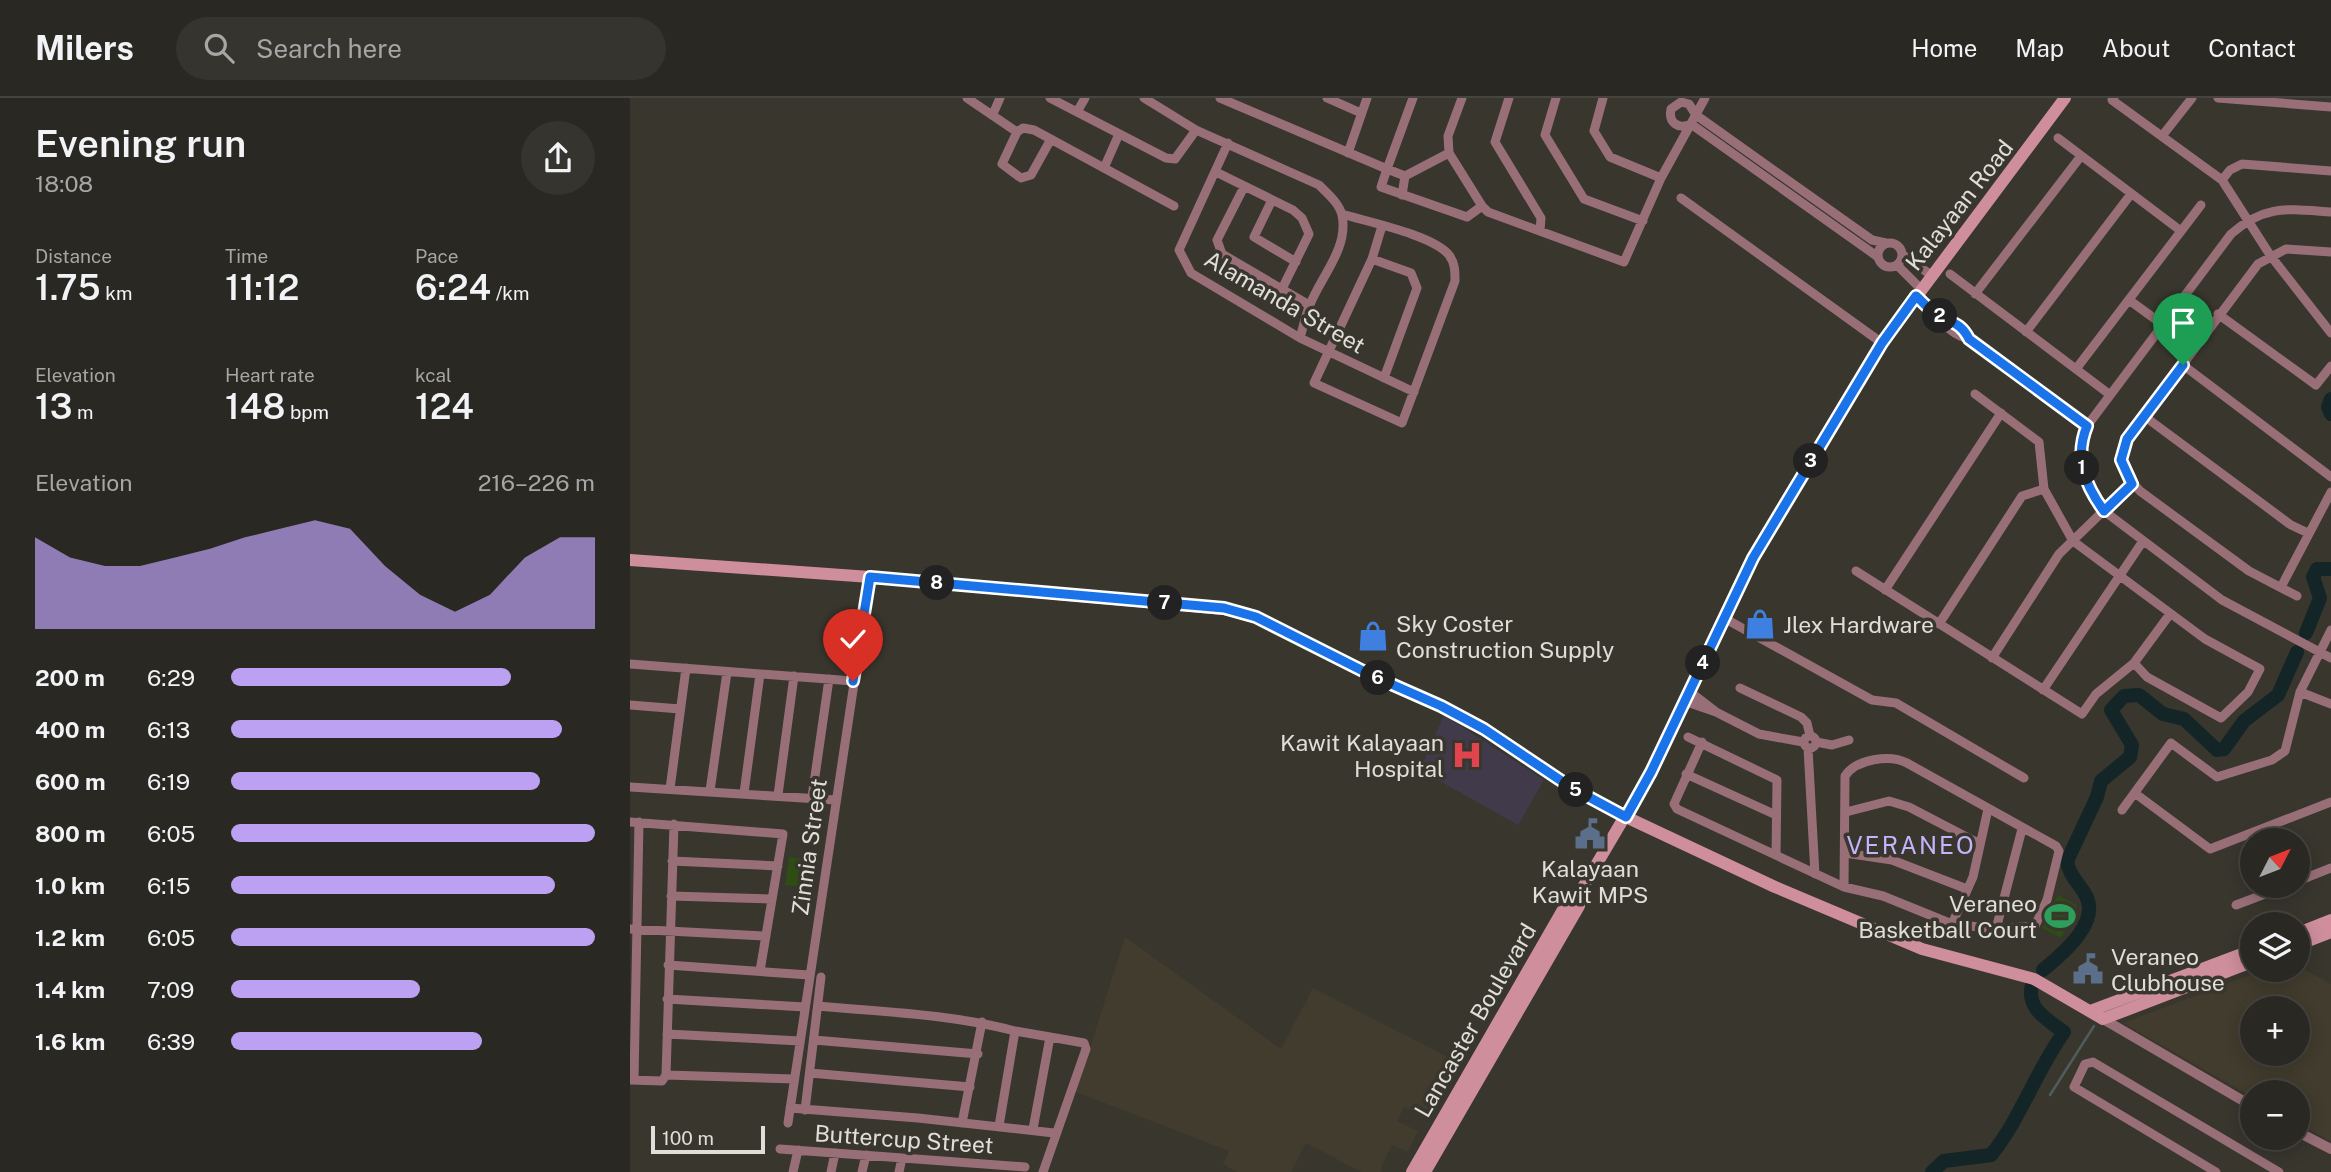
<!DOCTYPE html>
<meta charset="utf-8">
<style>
:root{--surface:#2a2822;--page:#36342f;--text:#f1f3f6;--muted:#a5a6a5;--line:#464440;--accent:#bca0f2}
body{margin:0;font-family:"Public Sans",sans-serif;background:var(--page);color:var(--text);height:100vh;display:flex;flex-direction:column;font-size:26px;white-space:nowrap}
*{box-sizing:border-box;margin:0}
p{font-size:23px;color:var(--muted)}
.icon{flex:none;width:38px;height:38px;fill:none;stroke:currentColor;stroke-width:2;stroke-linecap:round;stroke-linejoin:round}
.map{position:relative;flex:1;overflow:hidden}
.details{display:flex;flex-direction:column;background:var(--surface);width:630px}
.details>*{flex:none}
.needle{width:46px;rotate:48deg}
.fabs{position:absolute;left:1610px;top:730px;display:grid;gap:14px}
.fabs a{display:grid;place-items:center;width:70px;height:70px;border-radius:50%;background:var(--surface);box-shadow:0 4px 18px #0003,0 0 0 2px var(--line);font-size:35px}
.scale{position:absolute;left:21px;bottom:18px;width:114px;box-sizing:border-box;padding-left:7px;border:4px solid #e0ded9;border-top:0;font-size:19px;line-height:24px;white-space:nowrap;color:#e0ded9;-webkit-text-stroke:5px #38362d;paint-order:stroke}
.pin{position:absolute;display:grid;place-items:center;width:60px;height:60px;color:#fff;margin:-72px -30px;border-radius:50% 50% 50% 0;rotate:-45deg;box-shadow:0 0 7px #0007}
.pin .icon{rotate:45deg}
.km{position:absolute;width:35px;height:35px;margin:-18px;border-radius:50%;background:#222;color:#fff;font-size:19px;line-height:35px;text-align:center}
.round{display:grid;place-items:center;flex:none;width:74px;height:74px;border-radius:37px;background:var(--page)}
.overview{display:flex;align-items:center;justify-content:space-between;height:119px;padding:0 35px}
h1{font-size:38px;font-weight:600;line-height:52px}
.figures{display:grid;grid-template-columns:repeat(3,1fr);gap:10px;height:119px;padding:7px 35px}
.figures div{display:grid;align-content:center}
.figures b{font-size:35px;font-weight:600}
.figures small{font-size:19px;font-weight:400}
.figures p{font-size:19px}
.chart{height:196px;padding:14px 35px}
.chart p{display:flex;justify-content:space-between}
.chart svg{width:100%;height:126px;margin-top:7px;fill:var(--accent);opacity:.7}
ul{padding:0 35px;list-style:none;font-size:23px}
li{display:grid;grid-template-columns:112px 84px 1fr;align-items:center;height:52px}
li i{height:18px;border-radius:9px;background:var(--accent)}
header{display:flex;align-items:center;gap:42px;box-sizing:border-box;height:98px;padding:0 35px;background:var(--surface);border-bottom:2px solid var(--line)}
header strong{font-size:33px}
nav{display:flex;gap:38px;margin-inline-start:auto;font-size:24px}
.search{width:490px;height:63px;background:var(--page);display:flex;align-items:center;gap:18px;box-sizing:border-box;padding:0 24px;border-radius:38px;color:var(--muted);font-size:26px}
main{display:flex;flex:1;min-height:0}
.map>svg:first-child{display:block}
.built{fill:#413c2d;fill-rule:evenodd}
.medical{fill:#413a4a}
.green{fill:#2e4d14}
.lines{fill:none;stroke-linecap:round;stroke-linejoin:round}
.stream{stroke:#505c5c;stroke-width:2.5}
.river{stroke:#132527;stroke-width:14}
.minor{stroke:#986f77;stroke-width:9}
.tertiary{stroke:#986f77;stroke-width:10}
.secondary{stroke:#cf8e9c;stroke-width:12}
.route-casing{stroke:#fff;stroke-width:14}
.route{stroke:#1a73e8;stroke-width:9}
.labels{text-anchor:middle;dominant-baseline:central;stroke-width:7;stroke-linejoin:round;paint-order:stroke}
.street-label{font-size:23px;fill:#e0ded9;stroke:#38362d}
.poi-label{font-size:23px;fill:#e0ded9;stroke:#38362d;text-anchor:start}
.neighbourhood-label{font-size:24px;letter-spacing:2px;fill:#c3b5fc;stroke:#38362d}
</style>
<header>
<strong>Milers</strong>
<div class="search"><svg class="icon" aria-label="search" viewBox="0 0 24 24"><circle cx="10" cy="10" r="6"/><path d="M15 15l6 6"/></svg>Search here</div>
<nav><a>Home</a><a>Map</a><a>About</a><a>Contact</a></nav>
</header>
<main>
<section class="details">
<div class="overview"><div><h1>Evening run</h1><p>18:08</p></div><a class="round"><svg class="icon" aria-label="share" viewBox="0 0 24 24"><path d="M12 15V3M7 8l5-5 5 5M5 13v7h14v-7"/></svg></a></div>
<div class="figures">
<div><p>Distance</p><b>1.75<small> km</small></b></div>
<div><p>Time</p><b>11:12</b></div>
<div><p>Pace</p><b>6:24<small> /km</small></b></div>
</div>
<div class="figures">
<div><p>Elevation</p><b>13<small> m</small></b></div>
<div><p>Heart rate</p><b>148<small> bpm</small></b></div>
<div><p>kcal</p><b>124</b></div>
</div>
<div class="chart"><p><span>Elevation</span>216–226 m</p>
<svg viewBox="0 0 160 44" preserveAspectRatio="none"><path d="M0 44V12L10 19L20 22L30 22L40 19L50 16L60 12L70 9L80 6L90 9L100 22L110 32L120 38L130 32L140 19L150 12L160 12V44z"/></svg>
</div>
<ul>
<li><b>200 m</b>6:29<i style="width:77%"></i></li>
<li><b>400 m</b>6:13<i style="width:91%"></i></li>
<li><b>600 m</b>6:19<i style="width:85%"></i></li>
<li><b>800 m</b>6:05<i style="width:100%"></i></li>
<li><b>1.0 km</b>6:15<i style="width:89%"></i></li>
<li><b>1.2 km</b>6:05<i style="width:100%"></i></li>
<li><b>1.4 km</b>7:09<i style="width:52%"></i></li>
<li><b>1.6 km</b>6:39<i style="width:69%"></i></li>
</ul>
</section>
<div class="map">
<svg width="1701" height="1074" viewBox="0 0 1701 1074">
<rect width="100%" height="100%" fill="#38362d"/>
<path class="built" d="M495 839 651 951 683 890 830 965 800 1021 774 1009 767 1023 788 1033 778 1054 762 1047 751 1069 752 1074H731L676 1045 661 1074H607L593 1066 599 1053 446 994Z
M1668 868 1701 886V1044L1675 1029 1668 1020V994H1622V999L1493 925 1633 872H1668ZM1622 910H1668V956H1622Z"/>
<path class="medical" d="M814 617 914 682 888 727 790 672Z"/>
<path class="green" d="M159 759 177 762 173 789 155 787Z
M1428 797 1447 807 1431 840 1412 830Z"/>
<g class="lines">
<path class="stream" d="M1420 997 1464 928"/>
<path class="river" d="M1701 301 1698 309 1701 316
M1676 535 1690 500 1683 479 1687 471H1701
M1413 872C1432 856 1472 824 1455 796 1448 784 1439 777 1437 763L1467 699 1471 683 1500 659 1502 647 1481 612 1494 598 1509 597 1533 616 1554 621 1587 652 1594 651 1614 623 1648 597 1667 554
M1302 1074 1314 1063 1361 1057C1391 1020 1406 973 1434 934 1416 921 1394 909 1403 884"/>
<path class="minor" d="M337 0 387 34 393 30 404 32 544 108
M420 0 536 60 545 61 566 32
M514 0 566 32 689 87C697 95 709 105 712 117 719 151 690 179 679 209 675 219 673 230 670 240
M590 0 757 71 783 0
M697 0 731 15
M832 0 818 38 819 55 852 108 858 114 994 164 1031 80 1075 0
M879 0 865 44 911 120 910 133
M926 0 915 37 954 101 1013 123
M973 0 964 33 980 59 1031 80
M1484 0 1482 2 1592 82 1640 157 1701 235
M1588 0 1701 9
M447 14 455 0
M363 16 370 0
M387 34 372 66 391 80 401 77 421 41
M1532 38 1562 0
M1428 40 1551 133
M598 45 549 152 561 175 670 240 784 294
M718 55 737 0
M474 70 489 36
M586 74 663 112 672 120 679 136 652 191
M775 78 819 55
M1592 82 1600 72 1612 66 1701 73
M614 89 587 142 592 156 679 207
M772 97 775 78 757 71 751 89 837 119 852 108
M1051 100 1252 245
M642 102 624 139 666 164
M1701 114C1658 111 1635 106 1601 136L1457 328 1453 339V376L1459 393 1474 413 1592 502 1701 560
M712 116C738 124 803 137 819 157 825 165 825 173 825 183L772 325 684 285 742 161 752 128
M1248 157a12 12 0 1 1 24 0a12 12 0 1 1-24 0Z
M1273 157 1301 177
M1248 159 1061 26C1049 32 1038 25 1041 11L1051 4 1059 6 1066 17 1242 142 1256 145
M742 161 781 175 787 190 754 280
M1267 167 1291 191
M1320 176 1479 296
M1345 196 1451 58
M1286 198C1303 212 1318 238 1340 241
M1499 202 1532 226
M1588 216 1686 287 1701 268
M1309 218C1324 221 1332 228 1340 241L1457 328
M1396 234 1501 96
M1553 267 1701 379
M1446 271 1571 107
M1345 296 1409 344 1414 391 1443 443 1575 541 1630 571 1618 594 1591 620 1517 579 1504 565
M1514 318 1661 427 1678 435
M1226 473 1452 616 1466 596 1504 565 1540 516
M1651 489 1701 394
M1255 492 1371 315
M1667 498 1619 473 1510 393 1495 376 1492 353 1497 341 1628 166 1656 151 1701 154
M1094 520 1242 602 1266 605 1394 680
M1309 526 1392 398 1414 391
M1701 532 1670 594 1701 606
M1362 560 1429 456 1501 386
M0 566 223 583
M1110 590 1171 619 1177 625 1180 638
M1413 592 1513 443
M1059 593 1085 613
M1054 603 1086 614 1129 636 1173 644
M0 607 50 611
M1174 644a6 6 0 1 1 12 0a6 6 0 1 1-12 0Z
M1058 639 1147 682 1146 757
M1072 644 1044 706 1047 711 1214 789 1253 798 1322 826 1366 831 1405 828 1417 802 1429 753 1426 748 1277 665C1260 656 1226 661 1215 678L1214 789
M1186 644 1202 647 1219 642
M1178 650 1185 776
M1056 676 1146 717
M0 689 205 702
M40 691 56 570
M80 693 97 574
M114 695 130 576
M1506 696 1580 751 1701 704
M148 697 164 578
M182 699 199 581
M1492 712 1541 645 1587 679 1642 662 1655 653 1670 594
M1216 714 1259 703 1279 709 1350 746
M0 724 153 736 130 873
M1215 755 1262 762 1337 791
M42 763 148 768
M1668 783 1701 770
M41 798 142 801
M1606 807 1656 788
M1322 826 1343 779 1358 711
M0 831 136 838
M1366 831 1392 731
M38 867 179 877
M37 901 175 909
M188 908C254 914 321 916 385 933
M37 936 170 943
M184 942 348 956
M180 975 340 989
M36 977 164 981
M0 982 32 983 36 977 44 726
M4 982 9 724
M160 1010 288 1020 424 1035
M175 1012 191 879
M158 1025 240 479
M332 1025 352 924
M369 1028 385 933 420 939
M403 1031 420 939 454 945 456 951 413 1074
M150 1051 395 1069
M163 1074 168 1052
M201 1074 205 1055
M232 1074 236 1057
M269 1074 272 1060
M1586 1074 1444 989 1455 966 1463 964 1649 1074"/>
<path class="tertiary" d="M1473 921 1622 1008
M1668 1034 1701 1051"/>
<path class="secondary" d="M0 462 240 479 594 511 626 519 743 578 811 608 854 631 942 690 996 719 1145 789 1292 851 1404 881 1473 921 1622 864
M1668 835 1701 822
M1668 847 1701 834
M1460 913 1622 852
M782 1074 938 803 949 796 1021 674 1123 459 1252 245 1435 0
M795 1074 949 808V796"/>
</g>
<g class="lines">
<g class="route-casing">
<path id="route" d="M223 583 240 479 594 510 626 519 743 578 811 608 854 631 942 690 996 719 1021 674 1123 460 1252 245 1286 198C1293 204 1300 213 1308 217 1322 225 1331 225 1339 241L1457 328C1444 360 1455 387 1474 413L1502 386 1491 362 1497 341 1553 267"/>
</g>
<use href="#route" class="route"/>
</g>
<defs>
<g id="shop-bare" transform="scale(2.415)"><path d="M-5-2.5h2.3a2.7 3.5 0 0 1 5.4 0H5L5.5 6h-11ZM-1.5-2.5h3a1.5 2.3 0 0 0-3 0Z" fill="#3f7fe0" stroke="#38362d" stroke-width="2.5" paint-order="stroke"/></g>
<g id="hospital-bare" transform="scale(2.415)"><path d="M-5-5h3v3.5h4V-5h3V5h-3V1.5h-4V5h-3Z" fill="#e0444e" stroke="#38362d" stroke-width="2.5" paint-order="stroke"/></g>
<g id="civic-bare" transform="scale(2.415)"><path d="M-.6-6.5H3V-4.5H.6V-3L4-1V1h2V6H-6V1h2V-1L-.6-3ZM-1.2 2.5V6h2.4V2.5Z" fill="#5c6f8a" stroke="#38362d" stroke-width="2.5" paint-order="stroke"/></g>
<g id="stadium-bare" transform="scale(2.415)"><path d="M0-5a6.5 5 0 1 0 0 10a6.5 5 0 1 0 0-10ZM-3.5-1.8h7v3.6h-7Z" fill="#2e9e5b" stroke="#38362d" stroke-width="2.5" paint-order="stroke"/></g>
</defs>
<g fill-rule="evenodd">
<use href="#shop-bare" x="1130" y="526"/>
<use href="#shop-bare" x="743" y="538"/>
<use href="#hospital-bare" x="837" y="657"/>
<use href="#civic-bare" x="960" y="736"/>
<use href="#stadium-bare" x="1430" y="818"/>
<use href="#civic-bare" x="1458" y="871"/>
</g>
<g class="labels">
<g class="street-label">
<text transform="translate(1329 107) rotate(-52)">Kalayaan Road</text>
<text transform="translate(655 204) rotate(30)">Alamanda Street</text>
<text transform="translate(179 749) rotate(-82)">Zinnia Street</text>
<text transform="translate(845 922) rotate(-60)">Lancaster Boulevard</text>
<text transform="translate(274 1041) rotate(4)">Buttercup Street</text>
</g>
<g class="poi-label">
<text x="766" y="525">Sky Coster<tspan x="766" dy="26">Construction Supply</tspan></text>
<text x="1153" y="526">Jlex Hardware</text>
<text x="814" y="644" text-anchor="end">Kawit Kalayaan<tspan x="814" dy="26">Hospital</tspan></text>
<text x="960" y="770" text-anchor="middle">Kalayaan<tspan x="960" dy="26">Kawit MPS</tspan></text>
<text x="1407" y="805" text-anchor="end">Veraneo<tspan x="1407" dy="26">Basketball Court</tspan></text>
<text x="1481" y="858">Veraneo<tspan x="1481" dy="26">Clubhouse</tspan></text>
</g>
<g class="neighbourhood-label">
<text x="1281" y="747">VERANEO</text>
</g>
</g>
</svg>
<div class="fabs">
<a><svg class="needle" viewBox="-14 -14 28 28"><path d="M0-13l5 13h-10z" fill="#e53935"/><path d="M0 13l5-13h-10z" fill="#a5a6a5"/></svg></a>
<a><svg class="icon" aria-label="layers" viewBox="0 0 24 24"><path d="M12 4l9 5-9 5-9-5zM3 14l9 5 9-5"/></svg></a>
<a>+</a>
<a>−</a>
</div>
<div class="scale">100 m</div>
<div class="pin" style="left:1553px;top:267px;background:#1e9e55"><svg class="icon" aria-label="arrive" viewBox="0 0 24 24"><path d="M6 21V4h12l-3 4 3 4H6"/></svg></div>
<div class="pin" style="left:223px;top:583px;background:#d93025"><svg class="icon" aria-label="check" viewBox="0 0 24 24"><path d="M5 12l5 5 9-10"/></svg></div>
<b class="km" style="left:1452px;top:370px">1</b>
<b class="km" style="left:1310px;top:218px">2</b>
<b class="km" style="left:1181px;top:363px">3</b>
<b class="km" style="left:1073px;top:565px">4</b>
<b class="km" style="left:946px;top:692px">5</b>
<b class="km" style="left:748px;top:580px">6</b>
<b class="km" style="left:535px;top:505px">7</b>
<b class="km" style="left:307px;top:485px">8</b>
</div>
</main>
